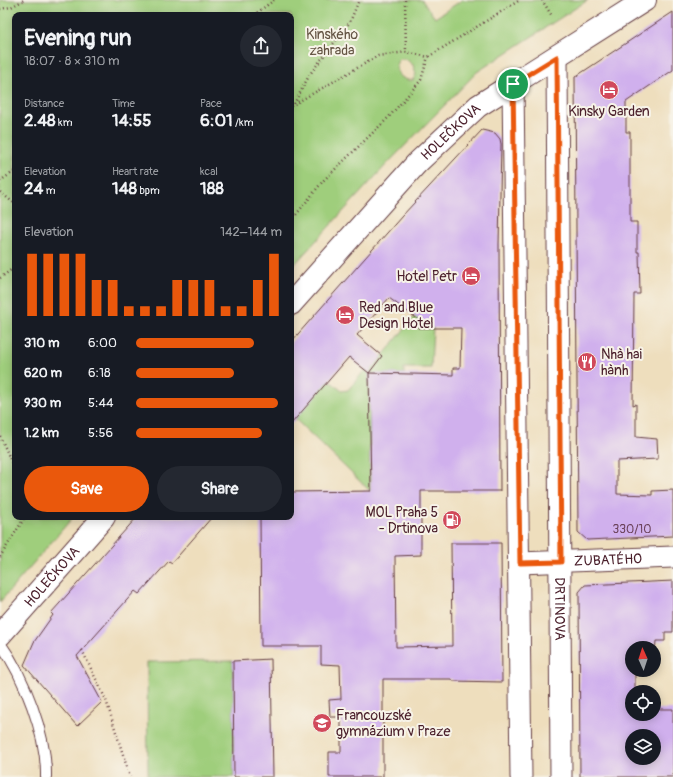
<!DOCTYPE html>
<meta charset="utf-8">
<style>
:root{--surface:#171b24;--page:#242831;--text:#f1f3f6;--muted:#9ea1a6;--accent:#ea580c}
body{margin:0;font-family:Pangolin,sans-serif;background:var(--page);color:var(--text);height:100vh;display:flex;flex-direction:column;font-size:15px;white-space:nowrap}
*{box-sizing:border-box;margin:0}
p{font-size:13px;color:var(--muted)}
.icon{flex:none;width:22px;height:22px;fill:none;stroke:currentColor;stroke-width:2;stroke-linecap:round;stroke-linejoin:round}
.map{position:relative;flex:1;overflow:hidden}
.panel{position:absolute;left:12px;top:12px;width:282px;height:508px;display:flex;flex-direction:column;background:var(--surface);border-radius:8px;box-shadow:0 2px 10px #0003}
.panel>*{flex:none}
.needle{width:26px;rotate:357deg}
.buttons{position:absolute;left:625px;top:641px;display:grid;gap:8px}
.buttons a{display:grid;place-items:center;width:36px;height:36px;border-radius:50%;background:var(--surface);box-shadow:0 2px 10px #0003;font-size:20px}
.pin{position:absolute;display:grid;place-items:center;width:34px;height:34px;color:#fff;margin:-17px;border:2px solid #fff;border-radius:50%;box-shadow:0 1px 4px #0007}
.round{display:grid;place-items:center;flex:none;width:42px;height:42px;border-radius:21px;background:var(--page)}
.overview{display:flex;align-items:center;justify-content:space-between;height:68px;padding:0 12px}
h1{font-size:22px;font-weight:700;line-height:30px}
.metrics{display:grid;grid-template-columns:repeat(3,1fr);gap:6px;height:68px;padding:4px 12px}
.metrics div{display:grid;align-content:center}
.metrics b{font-size:17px;font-weight:700}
.metrics small{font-size:11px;font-weight:400}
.metrics p{font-size:11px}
.chart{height:112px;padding:8px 12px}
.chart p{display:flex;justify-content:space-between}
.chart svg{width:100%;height:72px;margin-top:4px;stroke:var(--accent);stroke-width:6}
.primary-button{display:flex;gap:8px;margin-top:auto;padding:8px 12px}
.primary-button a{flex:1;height:46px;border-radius:24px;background:var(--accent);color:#fff;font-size:16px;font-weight:700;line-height:46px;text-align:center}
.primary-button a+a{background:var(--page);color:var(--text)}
ul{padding:0 12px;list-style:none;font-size:13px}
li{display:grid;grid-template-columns:64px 48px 1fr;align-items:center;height:30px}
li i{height:10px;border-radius:5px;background:var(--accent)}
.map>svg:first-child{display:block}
.green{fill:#9fce7c;stroke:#747654;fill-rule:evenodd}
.building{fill:#d0b0ed;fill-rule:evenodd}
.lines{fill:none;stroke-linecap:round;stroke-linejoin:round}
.service-casing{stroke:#633c41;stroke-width:12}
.minor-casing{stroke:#633c41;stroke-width:23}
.tertiary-casing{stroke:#633c41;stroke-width:24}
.path{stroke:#633c41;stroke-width:2.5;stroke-dasharray:1 3;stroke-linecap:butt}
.service{stroke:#fff;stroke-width:10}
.minor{stroke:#fff;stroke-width:21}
.tertiary{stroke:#fff;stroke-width:22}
.route-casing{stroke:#fff;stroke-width:8}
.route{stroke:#ea580c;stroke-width:5}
.labels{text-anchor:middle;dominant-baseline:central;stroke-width:4;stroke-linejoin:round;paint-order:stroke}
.number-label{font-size:12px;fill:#6c435c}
.park-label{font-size:14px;fill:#645443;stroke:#f7f3e8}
.poi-label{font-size:14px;fill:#4a1f2b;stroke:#f7f3e8;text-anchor:start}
.street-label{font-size:14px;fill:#4a1f2b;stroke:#f7f3e8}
</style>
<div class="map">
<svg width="673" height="777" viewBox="0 0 673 777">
<rect width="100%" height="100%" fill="#f7f3e8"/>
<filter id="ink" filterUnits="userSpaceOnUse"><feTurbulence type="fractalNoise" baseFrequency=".025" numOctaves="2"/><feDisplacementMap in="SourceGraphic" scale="8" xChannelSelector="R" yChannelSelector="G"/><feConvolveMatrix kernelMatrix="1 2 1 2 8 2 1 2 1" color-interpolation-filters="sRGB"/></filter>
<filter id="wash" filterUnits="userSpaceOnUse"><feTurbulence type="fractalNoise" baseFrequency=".012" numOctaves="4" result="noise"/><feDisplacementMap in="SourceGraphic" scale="16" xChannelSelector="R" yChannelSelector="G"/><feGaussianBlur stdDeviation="0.9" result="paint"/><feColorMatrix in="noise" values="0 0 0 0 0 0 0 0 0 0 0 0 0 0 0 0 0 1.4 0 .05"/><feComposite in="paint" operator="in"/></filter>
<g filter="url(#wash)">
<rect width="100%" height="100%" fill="#eedebd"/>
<path class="green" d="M0 0H422L435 18 462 0H588L477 72 386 165 291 268V15H15V517H73L0 602ZM399 59H406L413 65 416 74 413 80C401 82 392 69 399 59Z
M418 312 419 328H433L431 368H404V374H369L370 491 293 417 328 382 330 381 342 391 348 390 365 370 369 373Z
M233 661 234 777H148L147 662Z"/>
<g id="blocks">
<path class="building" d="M673 12V70L626 102V132H630V222H637V252H639L640 294H634L633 405 636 404V437L657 439 658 459 617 461V494L652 495V491L673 490V536L587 540 578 532 575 77Z
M482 130 495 133 500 139 501 144 499 244 500 491H421V555L395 556 396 647 452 646 451 543H501L502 682 453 681 452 679H383V777H329V752H341V717H330L329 700 341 699 340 665 321 664V646H261L260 517H291V492L371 491 369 373 453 375V368H460L461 328H419V320L389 298 357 335 382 356 369 373 349 357 291 424V342L402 216Z
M137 517H212L172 563 169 561 139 594 135 591 77 656 102 702 77 726 24 665 34 642 53 615 51 613Z
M673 581V632H665V641H656L655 653 654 648H632V670H635V692H632V714H654V709H673V777H580L579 592 585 585ZM632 736H654V758H632Z
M271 659 273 777H234L233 661Z"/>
</g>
</g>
<g filter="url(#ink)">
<use href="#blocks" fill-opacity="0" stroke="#633c41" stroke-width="1"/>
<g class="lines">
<g class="service-casing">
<path id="service" d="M0 643C24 676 47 736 46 777"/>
</g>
<g class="minor-casing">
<g id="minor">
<path id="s1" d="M557 57 561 777"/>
<path d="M513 84 521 777"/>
<path id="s2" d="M520 563 673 557"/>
</g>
</g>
<g class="tertiary-casing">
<g id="tertiary">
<path id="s3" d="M291 304 417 163 478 106 645 0"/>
<path id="s4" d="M0 635 104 517"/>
</g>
</g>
<path class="path" d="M405 0 406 52
M542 0 552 16
M0 9 11 7 24 0
M254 15 274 0
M294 104 310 74 350 22 359 0
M291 106 378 56 406 52 428 57 520 0
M0 181 15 171
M0 192 15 204
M291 221 323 181 388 118 421 80 428 57
M0 278 15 267
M0 436 15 470
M0 557 25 517
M82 650 106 700 130 777"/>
<use href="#service" class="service"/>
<use href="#minor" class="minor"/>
<use href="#tertiary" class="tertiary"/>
</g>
</g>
<g class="lines" filter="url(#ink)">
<g class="route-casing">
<path id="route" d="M557 57 561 562 520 563 513 84Z"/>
</g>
<use href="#route" class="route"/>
</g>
<defs>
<g id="hotel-disc" transform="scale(1)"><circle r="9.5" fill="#d1495b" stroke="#f7f3e8"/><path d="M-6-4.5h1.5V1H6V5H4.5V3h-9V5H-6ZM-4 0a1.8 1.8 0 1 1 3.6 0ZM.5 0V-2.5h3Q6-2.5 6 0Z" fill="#fff"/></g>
<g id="restaurant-disc" transform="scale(1)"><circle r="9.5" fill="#d1495b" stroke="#f7f3e8"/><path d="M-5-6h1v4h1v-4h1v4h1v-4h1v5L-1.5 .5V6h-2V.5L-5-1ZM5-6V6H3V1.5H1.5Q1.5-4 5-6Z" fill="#fff"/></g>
<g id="fuel-disc" transform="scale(1)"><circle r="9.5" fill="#d1495b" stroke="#f7f3e8"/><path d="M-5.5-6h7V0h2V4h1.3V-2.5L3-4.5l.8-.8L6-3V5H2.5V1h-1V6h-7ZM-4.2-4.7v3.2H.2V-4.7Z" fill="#fff"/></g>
<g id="school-disc" transform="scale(1)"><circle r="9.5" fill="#d1495b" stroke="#f7f3e8"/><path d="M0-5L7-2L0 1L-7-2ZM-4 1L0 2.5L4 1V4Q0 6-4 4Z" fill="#fff"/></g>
</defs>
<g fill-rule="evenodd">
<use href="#hotel-disc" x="609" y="90"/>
<use href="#hotel-disc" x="471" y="276"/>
<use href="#hotel-disc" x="345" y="315"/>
<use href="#restaurant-disc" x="587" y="362"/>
<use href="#fuel-disc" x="452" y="520"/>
<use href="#school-disc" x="322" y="723"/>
</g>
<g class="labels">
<g class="number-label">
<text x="632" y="529">330/10</text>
</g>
<g class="park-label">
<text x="332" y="34">Kinského<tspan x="332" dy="16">zahrada</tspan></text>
</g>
<g class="poi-label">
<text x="609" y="111" text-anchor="middle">Kinsky Garden</text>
<text x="457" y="276" text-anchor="end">Hotel Petr</text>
<text x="359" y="307">Red and Blue<tspan x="359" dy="16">Design Hotel</tspan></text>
<text x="601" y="354">Nhà hai<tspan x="601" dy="16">hành</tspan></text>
<text x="438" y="512" text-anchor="end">MOL Praha 5<tspan x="438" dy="16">- Drtinova</tspan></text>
<text x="336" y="715">Francouzské<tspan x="336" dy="16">gymnázium v Praze</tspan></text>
</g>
<g class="street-label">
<text stroke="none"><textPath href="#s3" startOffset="235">HOLEČKOVA</textPath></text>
<text stroke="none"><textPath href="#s2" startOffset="88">ZUBATÉHO</textPath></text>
<text stroke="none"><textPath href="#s4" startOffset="78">HOLEČKOVA</textPath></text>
<text stroke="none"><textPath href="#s1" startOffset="552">DRTINOVA</textPath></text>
</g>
</g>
</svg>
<div class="buttons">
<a><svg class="needle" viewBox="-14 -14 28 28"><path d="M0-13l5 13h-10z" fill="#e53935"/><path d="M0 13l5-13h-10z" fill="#9ea1a6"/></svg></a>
<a><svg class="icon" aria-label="locate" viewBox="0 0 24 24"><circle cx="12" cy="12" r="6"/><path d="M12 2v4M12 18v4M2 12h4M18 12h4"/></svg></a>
<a><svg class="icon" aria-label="layers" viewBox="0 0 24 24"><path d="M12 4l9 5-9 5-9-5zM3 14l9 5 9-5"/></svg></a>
</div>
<div class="pin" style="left:513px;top:84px;background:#1e9e55"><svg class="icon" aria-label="arrive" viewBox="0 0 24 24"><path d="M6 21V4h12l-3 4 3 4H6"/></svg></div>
<section class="panel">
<div class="overview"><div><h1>Evening run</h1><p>18:07 · 8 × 310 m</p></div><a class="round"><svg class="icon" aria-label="share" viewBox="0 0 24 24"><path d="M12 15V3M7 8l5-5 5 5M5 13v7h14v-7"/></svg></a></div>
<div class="metrics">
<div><p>Distance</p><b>2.48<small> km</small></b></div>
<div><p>Time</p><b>14:55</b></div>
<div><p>Pace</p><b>6:01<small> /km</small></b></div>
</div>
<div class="metrics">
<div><p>Elevation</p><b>24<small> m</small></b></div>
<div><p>Heart rate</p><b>148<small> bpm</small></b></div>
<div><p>kcal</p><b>188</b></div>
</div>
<div class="chart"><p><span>Elevation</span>142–144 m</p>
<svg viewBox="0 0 160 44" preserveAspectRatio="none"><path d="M5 44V6M15 44V6M25 44V6M35 44V6M45 44V22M55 44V22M65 44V38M75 44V38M85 44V38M95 44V22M105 44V22M115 44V22M125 44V38M135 44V38M145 44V22M155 44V6"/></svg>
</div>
<ul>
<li><b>310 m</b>6:00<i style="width:81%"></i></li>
<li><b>620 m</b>6:18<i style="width:67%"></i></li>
<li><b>930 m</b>5:44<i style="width:97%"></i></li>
<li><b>1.2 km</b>5:56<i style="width:86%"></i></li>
</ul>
<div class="primary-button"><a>Save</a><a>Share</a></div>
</section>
</div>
